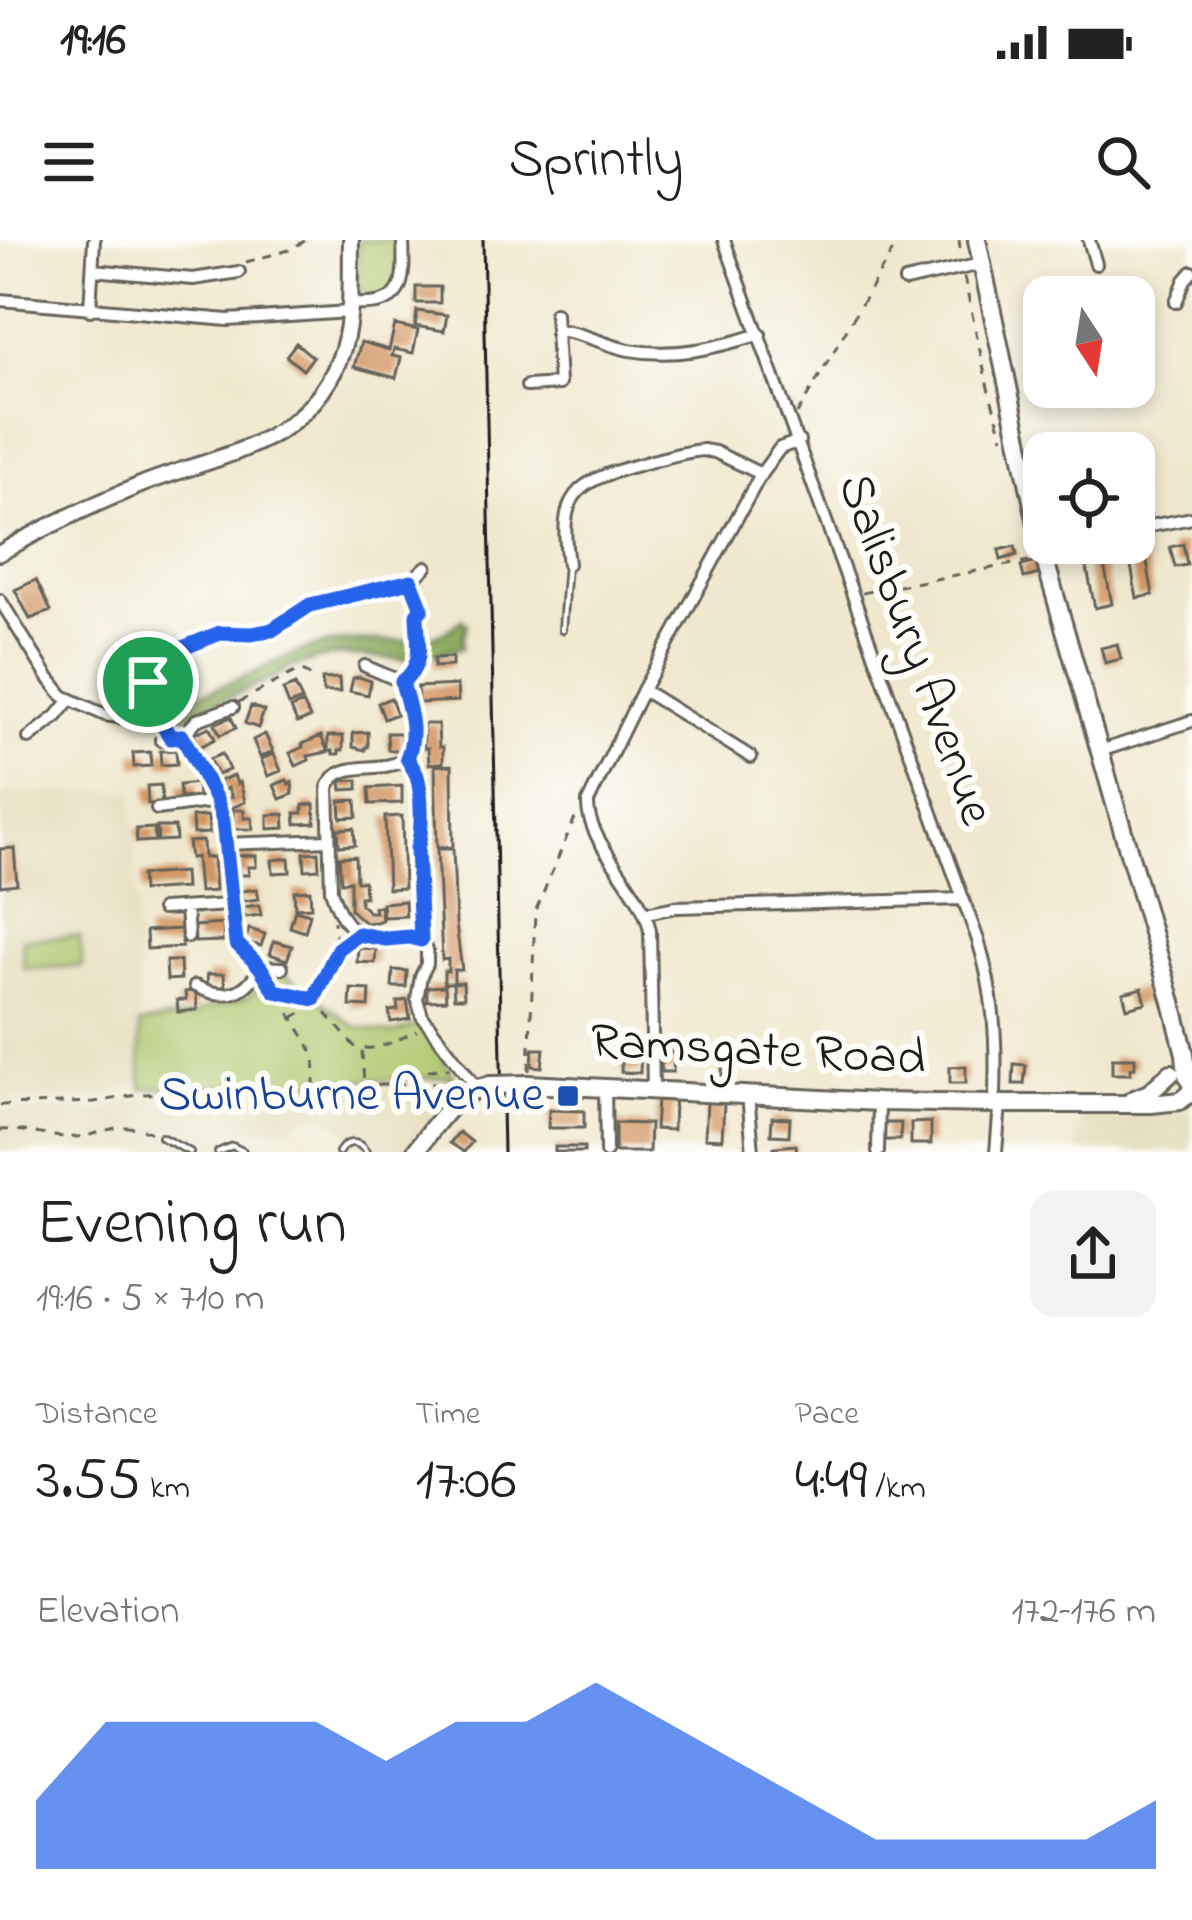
<!DOCTYPE html>
<meta charset="utf-8">
<style>
:root{--surface:#fff;--page:#f2f2f2;--text:#222;--muted:#767676;--accent:#2563eb}
body{margin:0;font-family:"Indie Flower",sans-serif;background:var(--page);color:var(--text);height:100vh;display:flex;flex-direction:column;font-size:45px;white-space:nowrap}
*{box-sizing:border-box;margin:0}
p{font-size:39px;color:var(--muted)}
.icon{flex:none;width:66px;height:66px;fill:none;stroke:currentColor;stroke-width:2;stroke-linecap:round;stroke-linejoin:round}
.map{position:relative;height:912px;overflow:hidden}
.drawer{display:flex;flex-direction:column;background:var(--surface);flex:1}
.drawer>*{flex:none}
.needle{width:78px;rotate:168deg}
.tools{position:absolute;left:1023px;top:36px;display:grid;gap:24px}
.tools a{display:grid;place-items:center;width:132px;height:132px;border-radius:24px;background:var(--surface);box-shadow:0 6px 18px #0003;font-size:60px}
.pin{position:absolute;display:grid;place-items:center;width:102px;height:102px;color:#fff;margin:-51px;border:6px solid #fff;border-radius:50%;box-shadow:0 3px 12px #0007}
.round{display:grid;place-items:center;flex:none;width:126px;height:126px;border-radius:24px;background:var(--page)}
.summary{display:flex;align-items:center;justify-content:space-between;height:204px;padding:0 36px}
h1{font-size:66px;font-weight:600;line-height:90px}
.figures{display:grid;grid-template-columns:repeat(3,1fr);gap:18px;height:204px;padding:12px 36px}
.figures div{display:grid;align-content:center}
.figures b{font-size:60px;font-weight:600}
.figures small{font-size:33px;font-weight:400}
.figures p{font-size:33px}
.chart{height:336px;padding:24px 36px}
.chart p{display:flex;justify-content:space-between}
.chart svg{width:100%;height:216px;margin-top:12px;fill:var(--accent);opacity:.7}
.status{display:flex;justify-content:space-between;align-items:center;height:84px;padding:0 60px;background:var(--surface);direction:ltr}
.status svg{height:33px;fill:currentColor}
header{display:flex;justify-content:space-between;align-items:center;height:156px;padding:0 36px;background:var(--surface);font-size:54px;font-weight:600}
.map>svg:first-child{display:block}
.built{fill:#e3dbba}
.green{fill:#adc56b;stroke:#647044;stroke-width:3}
.forest{fill:#8aaa5f;stroke:#53633e;stroke-width:3}
.building{fill:#d39664}
.lines{fill:none;stroke-linecap:round;stroke-linejoin:round}
.service-casing{stroke:#66635a;stroke-width:10}
.minor-casing{stroke:#66635a;stroke-width:16}
.tertiary-casing{stroke:#66635a;stroke-width:20}
.primary-casing{stroke:#66635a;stroke-width:22}
.path{stroke:#66635a;stroke-width:3;stroke-dasharray:9 9;stroke-linecap:butt}
.service{stroke:#fff;stroke-width:4.5}
.minor{stroke:#fff;stroke-width:10}
.tertiary{stroke:#fff;stroke-width:14}
.primary{stroke:#fff;stroke-width:16}
.rail{stroke:#1c1c1c;stroke-width:3}
.primary-bridge-casing{stroke:#66635a;stroke-width:22;stroke-linecap:butt}
.primary-bridge{stroke:#fff;stroke-width:16}
.route-casing{stroke:#fff;stroke-width:24}
.route{stroke:#2563eb;stroke-width:15}
.transit-dot{fill:#1a4fb4;stroke:#fdfcf7;stroke-width:4.5}
.labels{text-anchor:middle;dominant-baseline:central;stroke-width:12;stroke-linejoin:round;paint-order:stroke}
.street-label{font-size:51px;fill:#1c1c1c;stroke:#fdfcf7}
.transit-label{font-size:51px;fill:#164399;stroke:#fdfcf7;text-anchor:end}
</style>
<div class="status"><b>19:16</b><svg viewBox="0 0 49 12"><path d="M0 12V9h3v3zM5 12V6h3v6zM10 12V3h3v9zM15 12V0h3v12zM26 1h20v11H26zM47 4h2v5h-2z"/></svg></div>
<header><svg class="icon" aria-label="menu" viewBox="0 0 24 24"><path d="M4 6h16M4 12h16M4 18h16"/></svg>Sprintly<svg class="icon" aria-label="search" viewBox="0 0 24 24"><circle cx="10" cy="10" r="6"/><path d="M15 15l6 6"/></svg></header>
<div class="map">
<svg width="1192" height="912" viewBox="0 0 1192 912">
<rect width="100%" height="100%" fill="#fdfcf7"/>
<filter id="ink" filterUnits="userSpaceOnUse"><feTurbulence type="fractalNoise" baseFrequency=".00833" numOctaves="2"/><feDisplacementMap in="SourceGraphic" scale="24" xChannelSelector="R" yChannelSelector="G"/><feConvolveMatrix kernelMatrix="1 2 1 2 8 2 1 2 1" color-interpolation-filters="sRGB"/></filter>
<filter id="wash" filterUnits="userSpaceOnUse"><feTurbulence type="fractalNoise" baseFrequency=".004" numOctaves="4" result="noise"/><feDisplacementMap in="SourceGraphic" scale="48" xChannelSelector="R" yChannelSelector="G"/><feGaussianBlur stdDeviation="2.7" result="paint"/><feColorMatrix in="noise" values="0 0 0 0 0 0 0 0 0 0 0 0 0 0 0 0 0 1.4 0 .05"/><feComposite in="paint" operator="in"/></filter>
<g filter="url(#wash)">
<rect width="100%" height="100%" fill="#f0e8ce"/>
<path class="built" d="M133 550 141 841 125 850 95 858 0 862V554Z
M455 844V850L406 912H380L352 897 323 873 296 879 294 886 228 892 231 912H0V870H95L145 858Z
M1192 870V912H1077L1082 874Z"/>
<path class="green" d="M358 0H395C398 27 405 66 363 54L358 46Z
M80 696 82 726 24 729 22 699Z
M286 735 354 786 393 794 423 783 454 837 142 849 139 784 197 775 204 769 246 758 271 736Z"/>
<path class="forest" d="M462 379 467 384 462 399V408L413 420 341 415 317 419 289 428 272 439 176 481 165 479 162 473 164 464C188 458 212 450 235 441 269 426 301 407 338 402 378 397 432 411 462 379Z"/>
<g id="blocks">
<path class="building" d="M416 47H440V63H416Z
M417 71 447 75 444 91 415 86Z
M395 85 418 90 413 113 394 109 392 116 401 118 396 138 354 127 361 102 389 110Z
M296 103 313 117 303 130 286 116Z
M1183 304 1187 325 1175 327 1170 307Z
M1015 306 1017 315 1001 320 999 310Z
M1144 306 1153 355 1137 358 1128 310Z
M1102 315 1112 364 1095 368 1085 319Z
M1037 322 1040 334 1024 338 1021 326Z
M36 340 51 371 30 379 15 350Z
M1117 404 1121 419 1105 423 1101 408Z
M452 417V426L434 427V418Z
M359 437 371 441 368 455 350 451 353 438Z
M339 438 340 452H323L322 439Z
M295 445 302 460 289 465 283 450Z
M457 445 458 461 418 463 417 447Z
M391 458 397 474 384 479 378 463Z
M303 463 310 478 297 483 291 468Z
M251 466 264 471 258 488 245 483Z
M231 477 236 488 220 495 215 484Z
M423 484H438L439 507H443V523L429 524 428 508H424Z
M209 487 215 499 199 507 194 494Z
M368 492V507H365V510L353 507V493Z
M387 493H401V510H388Z
M265 494 273 511 260 517 253 500Z
M321 496 328 512 308 516 309 520 296 526 290 513 303 507 302 504Z
M328 496H343V510H339V514H333V511H328Z
M176 510 177 524 161 525 160 511Z
M150 512 151 526 134 527 133 513Z
M222 514 229 530 217 535 209 519Z
M274 514 281 531 268 536 261 519Z
M452 525 453 607 437 608 435 526Z
M234 535 237 544 240 542 245 562 229 569 225 560 232 557 228 548 221 551 217 542Z
M287 540 289 544 292 542 293 554 280 559 274 545Z
M358 540V549L342 550 341 541Z
M197 543 198 557 180 558 179 545Z
M161 545 162 563 148 564 147 546Z
M402 546V563L370 564 369 548Z
M356 560 357 577 341 578 340 561Z
M314 564 315 583 296 584 295 573H303V565Z
M233 570H244V578H252L253 589H234Z
M284 574 285 588 268 589V575Z
M208 576 209 593 193 594 192 577Z
M402 576 404 648 388 649 385 577Z
M157 587H175L176 600 158 601Z
M154 588 155 601 137 602 136 589Z
M354 588 355 605 339 606 338 589Z
M203 601 204 618 213 617 215 651 199 652 196 617 190 618 188 602Z
M14 608 17 644 0 646V609Z
M437 609H453L456 684 462 730H454V743H444V731H448V719L442 720Z
M318 612 319 629 305 630 304 613Z
M256 615V627H248L249 635H239L237 616Z
M355 616 356 641H364L365 657H360V664L369 672H375L374 667 380 666 382 680 376 682 365 683 350 669V641L341 642 339 617Z
M289 618 290 632 273 633 272 620Z
M184 632 185 648 142 651 141 635Z
M257 649 259 659 242 661 241 651Z
M310 650 311 667 295 668 294 651Z
M405 661 406 676 383 677 382 663Z
M259 665 261 675 244 677 243 667Z
M295 670 310 674 305 692 290 687Z
M223 684 224 701 195 702 194 686Z
M181 689 182 707 147 709 146 691Z
M249 689 265 694 261 706 245 702Z
M274 701 292 706 287 720 270 714Z
M358 708 376 709 375 723 357 722Z
M166 721H180L181 739 167 740Z
M393 730 407 731 406 747H392Z
M207 734H224L225 747 208 748Z
M463 742 464 758H454L453 743Z
M445 746 446 760 427 761V747Z
M1142 748 1146 763 1127 768 1123 753Z
M351 749 370 750 369 767 350 766Z
M196 751 197 770 178 772 177 760H186L185 752Z
M407 760 410 779 391 782 389 771 398 770 397 762Z
M723 804 735 805 733 836 722 835Z
M533 809H544L542 827 532 826Z
M622 811H641L640 833 621 832Z
M662 812 674 813 673 832H661Z
M1112 818H1135V828H1130V834H1112Z
M1014 824 1026 825 1024 844H1013Z
M966 826V843H950V827Z
M657 860 674 861 673 890 655 889Z
M707 862 724 863 722 899 705 898Z
M549 870 584 871V888H548Z
M772 877 790 878 789 896 771 895Z
M931 882V904H911V883Z
M615 883 650 884 649 912H615Z
M884 883H901L900 900H884Z
M459 892 472 902 464 912 450 903Z
M796 905 797 912H774V907Z
M555 907H584V912H555Z"/>
</g>
</g>
<g filter="url(#ink)">
<use href="#blocks" fill-opacity="0" stroke="#66635a" stroke-width="3"/>
<g class="lines">
<g class="service-casing">
<path id="service" d="M562 390 567 324
M161 897 190 912
M218 912 232 906 243 911
M339 912C346 900 359 900 366 912"/>
</g>
<g class="minor-casing">
<path id="minor" d="M724 0 978 700C994 752 997 800 995 853
M1089 0 1096 24
M93 30 193 39 239 32
M905 41 981 24
M0 60 228 80 349 72
M1176 62 1185 40 1192 32
M350 64C404 67 405 47 403 0
M90 70 94 0
M557 90C586 93 603 105 629 110 674 118 717 108 760 94
M527 146 559 144 555 73
M1134 289 1192 278
M1042 307 1063 303
M568 324C558 254 575 242 638 225 660 219 681 212 703 210L715 212 761 234
M0 360 48 437 63 456 105 475 125 478 135 476 146 465 151 427 160 417 220 393 252 394 271 390 310 366 411 341
M422 369 411 341 426 327
M365 426 402 442 413 435 418 425
M402 442C409 469 418 491 407 518 380 536 340 517 328 547L331 650C341 683 354 700 390 699 402 698 410 697 421 699L427 710V724L421 736 417 759 422 776 476 847
M643 450 751 517
M182 496 217 561 223 581 236 703 260 727 282 728
M29 498 57 476 70 460
M161 500 182 496 197 480 233 467
M1100 511 1192 481
M407 518 417 534 420 578
M157 569 217 561
M225 604 329 600
M419 636 421 699
M186 668 188 697
M162 669 230 665
M646 673 676 667 962 659
M195 746C224 760 245 756 260 727
M605 847 606 912
M653 849 650 691C642 646 586 604 588 562L643 450 761 234 780 208 799 201
M748 854 753 912
M878 912 879 862
M996 912 1000 864"/>
</g>
<g class="tertiary-casing">
<path id="tertiary" d="M0 313C46 286 94 264 143 244 219 214 304 207 339 120 354 82 350 40 351 0"/>
</g>
<g class="primary-casing">
<path id="primary" d="M528 844 879 862 995 864H1151L1180 861 1190 853 1192 844 1187 835 1185 814 1172 762 1044 317 977 0
M1132 860 1149 853 1171 833
M415 912C436 885 455 850 491 845"/>
</g>
<path class="path" d="M959 0 961 16
M246 22 289 10 306 0
M964 37 988 148 1003 197
M797 174 899 0
M862 353 1029 321
M417 379 419 417
M239 462 293 433 301 430 311 436
M417 624 421 586
M267 740 275 751 314 759 354 806C374 814 398 799 417 791
M285 756C287 778 306 794 313 814 316 825 314 836 314 847
M293 778C314 766 332 736 336 711 338 703 334 691 334 681
M362 811 364 844
M529 831 535 672 574 580 580 577
M410 832 450 828
M0 865 94 862 144 854 459 842
M0 890C23 888 45 897 68 897 105 898 116 876 154 894"/>
<use href="#service" class="service"/>
<use href="#minor" class="minor"/>
<use href="#tertiary" class="tertiary"/>
<use href="#primary" class="primary"/>
<path class="rail" d="M483 0 503 912"/>
<g class="primary-bridge-casing">
<path id="primary-bridge" d="M491 845 528 844"/>
</g>
<use href="#primary-bridge" class="primary-bridge"/>
</g>
</g>
<g class="lines" filter="url(#ink)">
<g class="route-casing">
<path id="route" d="M411 341 422 369 417 374C417 400 426 425 402 442 409 469 418 491 407 518 409 521 416 533 417 536 422 553 423 592 417 608L421 700 410 697 386 699 358 694 338 709 314 759 275 751 260 727 236 703 223 581 217 561 182 496 171 498 154 471 146 465 152 427 160 417 220 393 252 394 272 390 310 365Z"/>
</g>
<use href="#route" class="route"/>
</g>
<rect class="transit-dot" x="556" y="844" width="24" height="24" rx="6"/>
<g class="labels">
<g class="street-label">
<text transform="translate(914 410) rotate(70)">Salisbury Avenue</text>
<text transform="translate(758 812) rotate(3)">Ramsgate Road</text>
</g>
<g class="transit-label">
<text x="544" y="856">Swinburne Avenue</text>
</g>
</g>
</svg>
<div class="tools">
<a><svg class="needle" viewBox="-14 -14 28 28"><path d="M0-13l5 13h-10z" fill="#e53935"/><path d="M0 13l5-13h-10z" fill="#767676"/></svg></a>
<a><svg class="icon" aria-label="locate" viewBox="0 0 24 24"><circle cx="12" cy="12" r="6"/><path d="M12 2v4M12 18v4M2 12h4M18 12h4"/></svg></a>
</div>
<div class="pin" style="left:148px;top:442px;background:#1e9e55"><svg class="icon" aria-label="arrive" viewBox="0 0 24 24"><path d="M6 21V4h12l-3 4 3 4H6"/></svg></div>
</div>
<section class="drawer">
<div class="summary"><div><h1>Evening run</h1><p>19:16 · 5 × 710 m</p></div><a class="round"><svg class="icon" aria-label="share" viewBox="0 0 24 24"><path d="M12 15V3M7 8l5-5 5 5M5 13v7h14v-7"/></svg></a></div>
<div class="figures">
<div><p>Distance</p><b>3.55<small> km</small></b></div>
<div><p>Time</p><b>17:06</b></div>
<div><p>Pace</p><b>4:49<small> /km</small></b></div>
</div>
<div class="chart"><p><span>Elevation</span>172–176 m</p>
<svg viewBox="0 0 160 44" preserveAspectRatio="none"><path d="M0 44V30L10 14L20 14L30 14L40 14L50 22L60 14L70 14L80 6L90 14L100 22L110 30L120 38L130 38L140 38L150 38L160 30V44z"/></svg>
</div>
</section>
